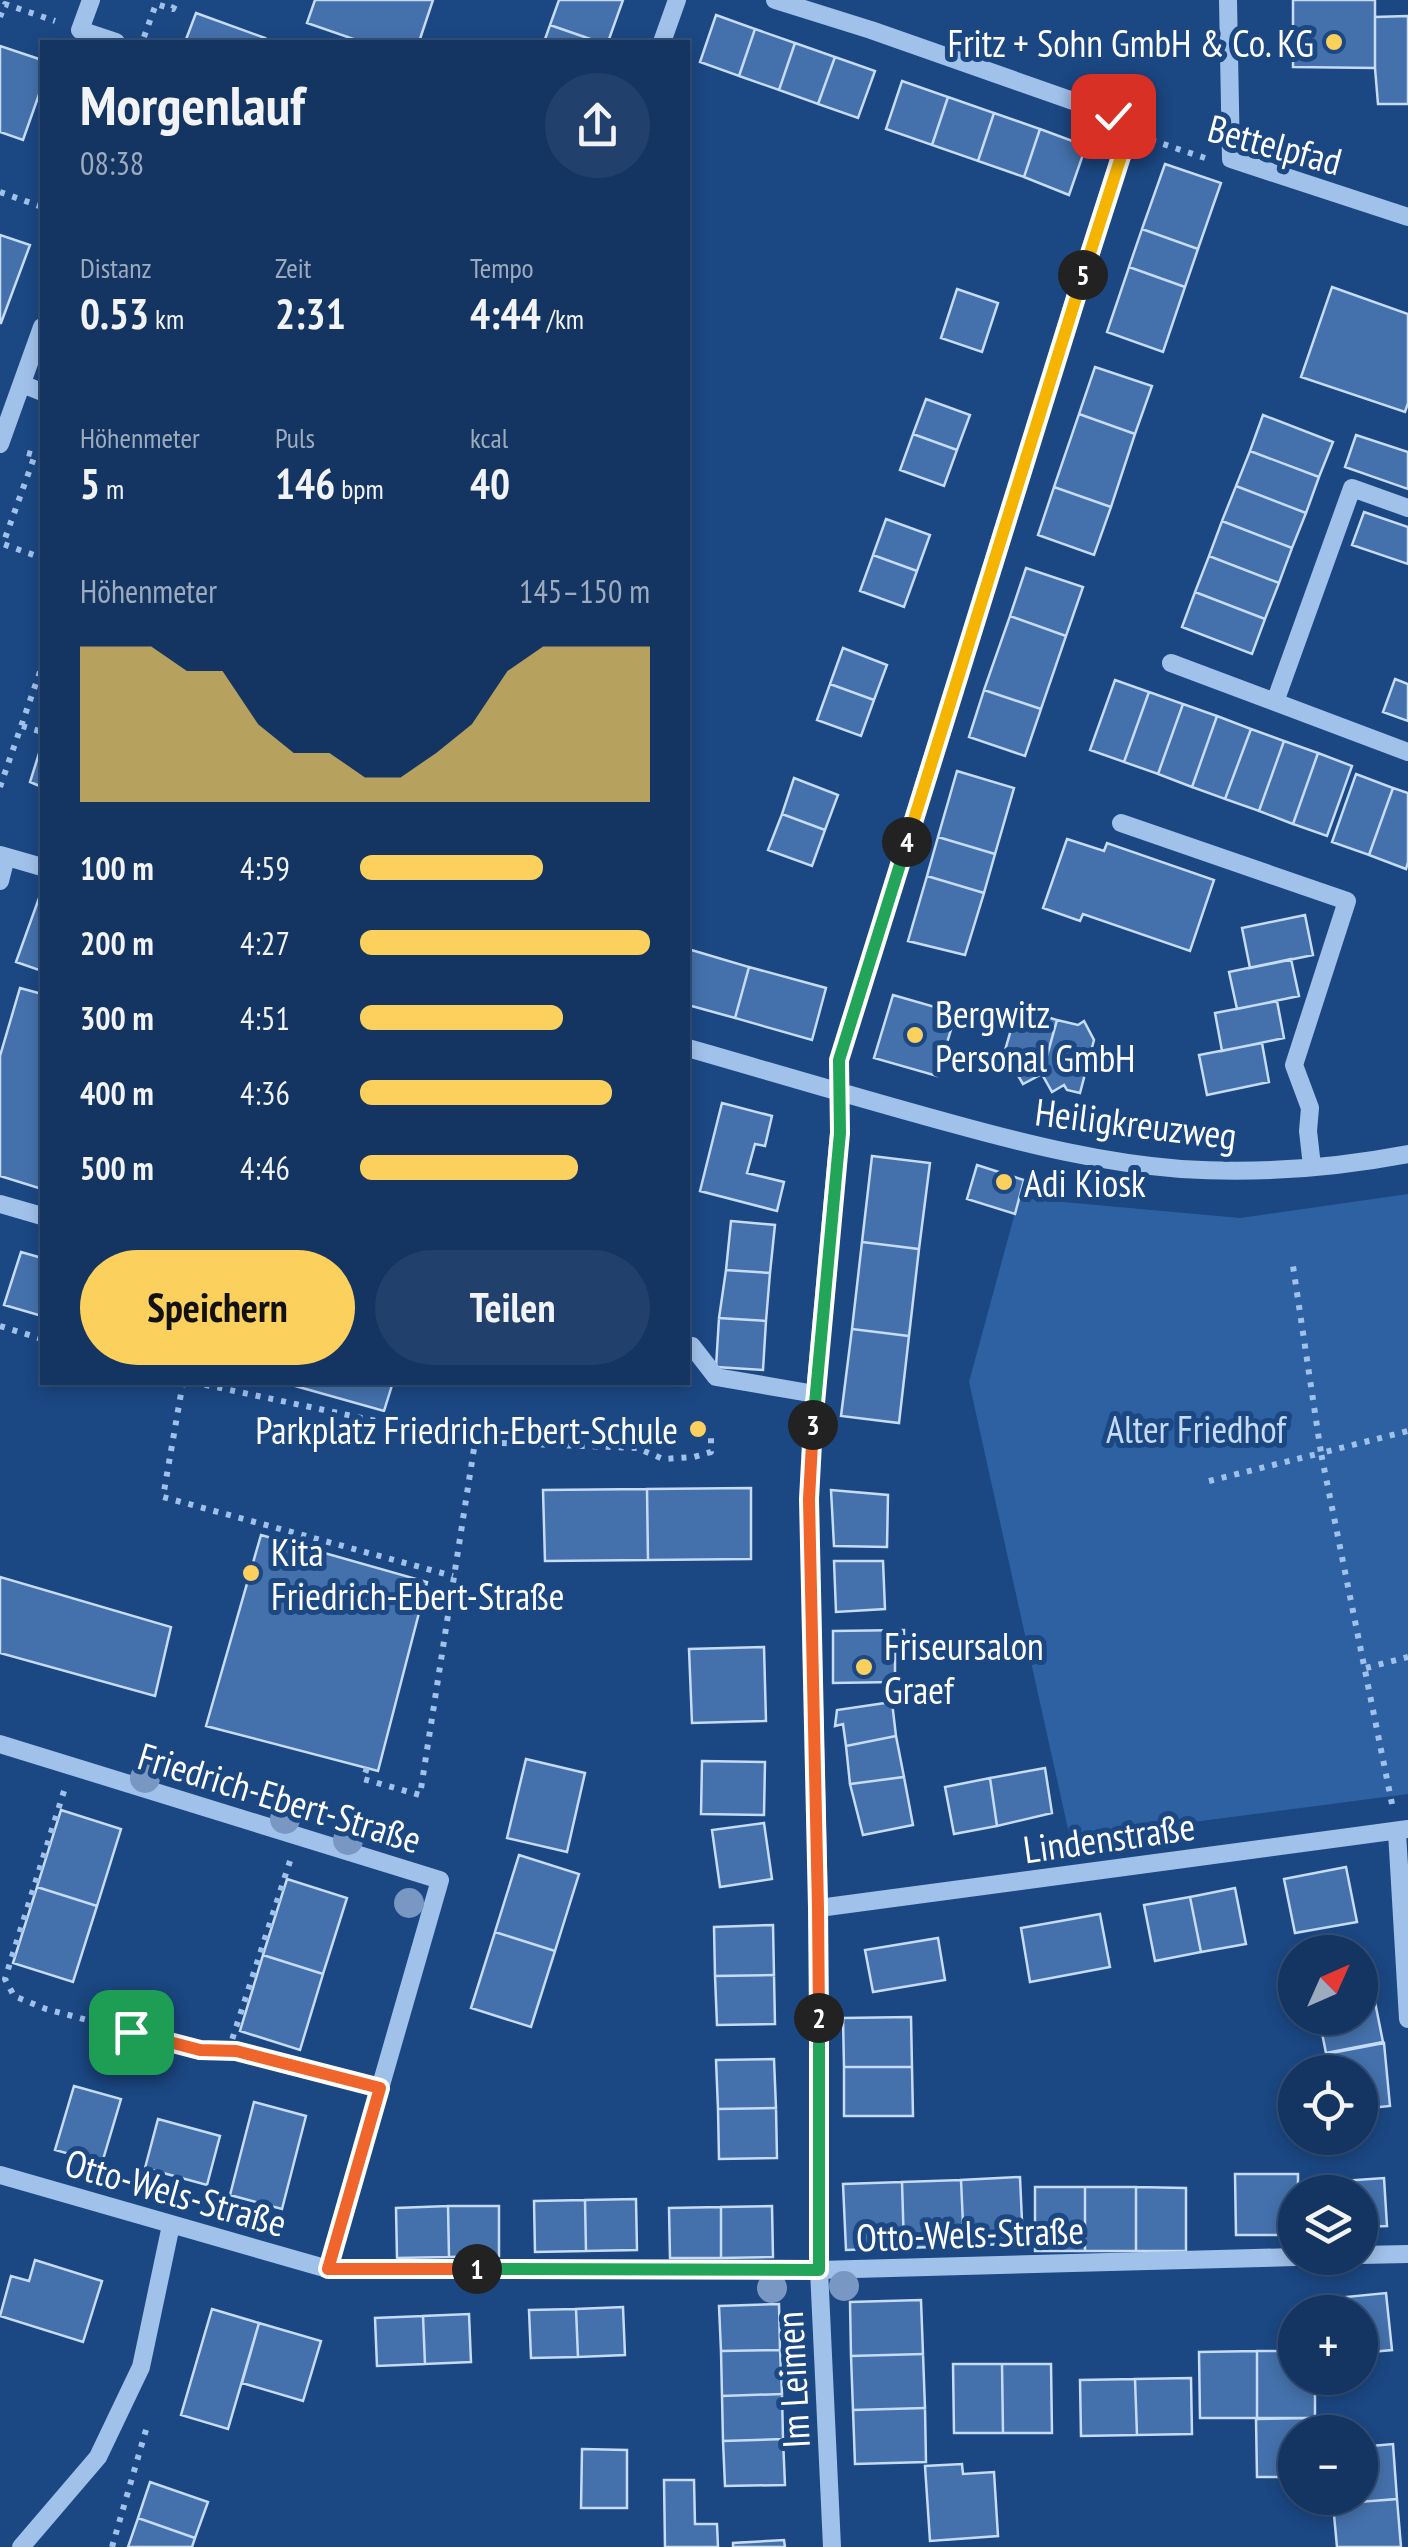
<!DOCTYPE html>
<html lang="de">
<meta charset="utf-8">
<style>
:root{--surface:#143562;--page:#21406b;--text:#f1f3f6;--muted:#9dabbe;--line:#335077;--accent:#fbd05d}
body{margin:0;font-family:"PT Sans Narrow",sans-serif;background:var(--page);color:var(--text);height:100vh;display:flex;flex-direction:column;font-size:38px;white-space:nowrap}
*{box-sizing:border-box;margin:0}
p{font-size:32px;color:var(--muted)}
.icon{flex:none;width:55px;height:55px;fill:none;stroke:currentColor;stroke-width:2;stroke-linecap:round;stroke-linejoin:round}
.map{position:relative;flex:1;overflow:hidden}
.side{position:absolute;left:40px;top:40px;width:650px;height:1345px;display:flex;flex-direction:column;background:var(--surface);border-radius:0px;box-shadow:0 5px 15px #0003,0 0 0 2px var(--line)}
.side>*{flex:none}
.needle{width:65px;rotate:45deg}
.buttons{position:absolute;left:1278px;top:1935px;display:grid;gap:20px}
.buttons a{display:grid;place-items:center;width:100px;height:100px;border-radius:50%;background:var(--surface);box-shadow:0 5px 15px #0003,0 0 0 2px var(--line);font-size:50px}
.pin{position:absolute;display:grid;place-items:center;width:85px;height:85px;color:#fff;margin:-42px;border-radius:20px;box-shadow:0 5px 15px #0006}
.km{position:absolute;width:50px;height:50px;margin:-25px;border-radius:50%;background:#222;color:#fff;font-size:28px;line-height:50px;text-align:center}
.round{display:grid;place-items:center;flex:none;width:105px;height:105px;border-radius:52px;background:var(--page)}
.overview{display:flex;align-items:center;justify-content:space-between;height:170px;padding:0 40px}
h1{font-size:55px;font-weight:700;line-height:75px}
.metrics{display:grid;grid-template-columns:repeat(3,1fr);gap:15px;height:170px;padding:10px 40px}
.metrics div{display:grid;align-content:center}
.metrics b{font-size:42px;font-weight:700}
.metrics small{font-size:28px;font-weight:400}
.metrics p{font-size:28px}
.chart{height:280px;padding:20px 40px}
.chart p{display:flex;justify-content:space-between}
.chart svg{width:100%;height:180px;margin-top:10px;fill:var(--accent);opacity:.7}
.cta{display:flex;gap:20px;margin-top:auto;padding:20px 40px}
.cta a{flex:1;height:115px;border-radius:60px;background:var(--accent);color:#111;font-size:40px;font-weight:700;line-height:115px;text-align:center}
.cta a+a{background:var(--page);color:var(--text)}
ul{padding:0 40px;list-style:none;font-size:32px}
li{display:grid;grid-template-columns:160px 120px 1fr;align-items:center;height:75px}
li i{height:25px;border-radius:12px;background:var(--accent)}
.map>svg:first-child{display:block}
.green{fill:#2e61a1}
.building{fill:#4471ab;stroke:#c5dbf8;stroke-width:2.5}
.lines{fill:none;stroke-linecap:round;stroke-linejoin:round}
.path{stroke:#a0c1ea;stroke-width:6;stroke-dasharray:5 8;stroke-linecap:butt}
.minor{stroke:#a0c1ea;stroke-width:18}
.tree{fill:#7898c3}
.split-1-casing{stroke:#fff;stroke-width:20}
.split-2-casing{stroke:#fff;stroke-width:20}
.split-3-casing{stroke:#fff;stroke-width:20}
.split-4-casing{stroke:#fff;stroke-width:20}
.split-5-casing{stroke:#fff;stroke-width:20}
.split-6-casing{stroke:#fff;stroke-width:20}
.split-1{stroke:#f0652b;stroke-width:12}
.split-2{stroke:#22a559;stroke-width:12}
.split-3{stroke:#f0652b;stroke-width:12}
.split-4{stroke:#22a559;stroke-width:12}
.split-5{stroke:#f5b400;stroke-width:12}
.split-6{stroke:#f5b400;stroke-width:12}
.poi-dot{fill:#fbd05d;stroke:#1b4782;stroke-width:4}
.labels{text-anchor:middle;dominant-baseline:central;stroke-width:10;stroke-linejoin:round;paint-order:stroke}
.poi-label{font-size:38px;fill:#fff;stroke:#1b4782;text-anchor:start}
.street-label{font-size:38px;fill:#fff;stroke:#1b4782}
.park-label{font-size:38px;fill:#c5dbf8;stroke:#1b4782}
</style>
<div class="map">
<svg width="1408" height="2547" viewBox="0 0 1408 2547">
<rect width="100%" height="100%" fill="#1b4782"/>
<path class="green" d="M1408 1194V1794L1070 1838 969 1382 1019 1198 1240 1218Z"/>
<path class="building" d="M315 0H433L419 42H362L307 23Z
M559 0H623L608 42H599L550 25Z
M1293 0H1375V68L1293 67Z
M196 13 265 38 263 42H185Z
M716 15 755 29 739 76 700 62Z
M1408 16V104H1378L1375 68V17Z
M550 25 599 42H544Z
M755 29 795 43 779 90 739 76Z
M795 43 835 57 818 104 779 90Z
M0 46 42 60V86L23 140 0 132Z
M835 57 875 71 858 118 818 104Z
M902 81 948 97 932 145 886 129Z
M948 97 994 113 978 161 932 145Z
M994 113 1040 129 1024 177 978 161Z
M1040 129 1086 146 1069 195 1024 177Z
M1165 164 1221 183 1198 249 1142 229Z
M1142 229 1198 249 1185 287 1129 267Z
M0 235 30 245 1 323H0Z
M1129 267 1185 287 1163 352 1107 332Z
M1332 287 1408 314V403L1405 412 1301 377Z
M957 289 998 303 982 352 941 338Z
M1095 367 1152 386 1135 434 1079 414Z
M926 399 970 415 957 450 913 434Z
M1079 414 1135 434 1111 507 1054 487Z
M1263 415 1333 442 1319 477 1250 451Z
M913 434 957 450 944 486 900 470Z
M1356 435 1408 452V489L1345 467Z
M1250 451 1319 477 1306 513 1236 486Z
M1236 486 1306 513 1292 548 1222 521Z
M1054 487 1111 507 1094 555 1038 535Z
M1364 512 1408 527V564L1352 545Z
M886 519 930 535 917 571 873 555Z
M1222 521 1292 548 1279 583 1209 556Z
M873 555 917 571 904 607 860 591Z
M1209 556 1279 583 1265 619 1195 592Z
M1026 568 1083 587 1066 636 1010 616Z
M1195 592 1265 619 1252 654 1182 627Z
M1010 616 1066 636 1041 709 984 690Z
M843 648 887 665 874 700 830 684Z
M1395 679 1408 684V721L1383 712Z
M1115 680 1149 692 1124 762 1090 750Z
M830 684 874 700 861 736 817 720Z
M984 690 1041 709 1025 756 969 737Z
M1149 692 1183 704 1158 774 1124 762Z
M1183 704 1217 716 1192 787 1158 774Z
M1217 716 1251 729 1225 799 1192 787Z
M1251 729 1284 741 1259 811 1225 799Z
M1284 741 1318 753 1293 824 1259 811Z
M42 744V787L30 782Z
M1318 753 1352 766 1327 836 1293 824Z
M957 771 1014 788 995 854 938 837Z
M1356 774 1393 788 1369 855 1332 842Z
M794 778 838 795 825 830 782 814Z
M1393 788 1408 793V862L1406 869 1369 855Z
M782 814 825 830 812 866 768 850Z
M938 837 995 854 984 893 927 876Z
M1067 839 1104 851 1107 843 1214 880 1190 951 1083 914 1080 921 1043 908Z
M927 876 984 893 965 955 908 941Z
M39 898 42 899V971L16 962Z
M1305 915 1313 955 1250 968 1242 928Z
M688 949 749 967 735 1018 688 1005Z
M1291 959 1299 996 1237 1009 1229 972Z
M749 967 826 988 812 1040 735 1018Z
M20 988 42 994V1189L0 1176V1056Z
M893 995 956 1013 937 1076 874 1058Z
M1277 1001 1284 1038 1222 1051 1215 1013Z
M1033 1006 1038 1014 1057 1020 1042 1074 1023 1084 1016 1072 1012 1075 999 1071 1015 1016Z
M1057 1020 1078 1025 1084 1021 1094 1040 1080 1093 1067 1090 1064 1085 1052 1092 1042 1074Z
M1262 1043 1269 1082 1207 1095 1199 1055Z
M722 1103 772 1116 765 1146 755 1144 747 1173 784 1182 777 1211 700 1191Z
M872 1156 930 1163 919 1249 862 1242Z
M977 1165 1024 1180 1015 1214 967 1199Z
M731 1221 775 1225 770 1273 726 1270Z
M862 1242 919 1249 909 1336 852 1329Z
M21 1252 42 1258V1316L4 1305Z
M726 1270 770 1273 766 1321 719 1318Z
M719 1318 766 1321 763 1370 716 1367Z
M852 1329 909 1336 899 1423 841 1416Z
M281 1382H393L384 1411Z
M751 1488V1559L648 1560 647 1489Z
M647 1489 648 1560 545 1561 543 1490Z
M831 1490 888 1495 887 1547 834 1546Z
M261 1535 427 1582 378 1771 206 1726Z
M834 1561H883L885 1609 836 1612Z
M0 1577 171 1627 155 1696 0 1653Z
M904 1630V1651H895V1682L833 1683V1631Z
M764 1647 766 1721 692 1723 689 1649Z
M892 1702 896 1736 846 1746 843 1724 835 1726 837 1710Z
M896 1736 904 1777 850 1784 846 1746Z
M526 1759 585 1773 567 1852 507 1838Z
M702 1761 765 1762 764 1815 701 1814Z
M1045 1768 1052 1813 997 1826 990 1778Z
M904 1777 913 1825 863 1835 850 1784Z
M990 1778 997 1826 954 1834 945 1787Z
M61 1810 121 1829 97 1906 37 1887Z
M764 1823 772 1879 720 1887 712 1830Z
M519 1855 579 1874 555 1951 495 1932Z
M1346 1867 1357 1922 1295 1933 1284 1879Z
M287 1879 347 1898 323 1974 263 1955Z
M37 1887 97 1906 73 1982 13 1963Z
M1235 1888 1246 1944 1201 1952 1190 1897Z
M1190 1897 1201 1952 1155 1961 1144 1905Z
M1100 1914 1110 1967 1030 1982 1021 1928Z
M773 1925 774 1975 715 1976 714 1927Z
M495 1932 555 1951 531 2027 471 2008Z
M938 1938 945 1980 873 1992 865 1950Z
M263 1955 323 1974 300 2050 240 2031Z
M774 1975 775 2024 717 2025 715 1976Z
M1372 1987 1383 2042 1326 2053 1319 2018H1360V1989Z
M911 2017 912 2067H844L843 2018Z
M1384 2043 1390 2106 1360 2109V2072H1328L1326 2054Z
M774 2059 776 2108 718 2109 716 2060Z
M844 2067H912L913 2116H844Z
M74 2086 121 2099 102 2163 55 2150Z
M254 2102 306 2116 282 2209 230 2195Z
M776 2108 777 2158 719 2159 718 2109Z
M158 2119 220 2136 207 2185 145 2168Z
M1235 2174H1298V2192H1295V2235H1236Z
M1020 2177 1023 2243 964 2246 961 2180Z
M1384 2178 1387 2226 1360 2227V2192H1329L1328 2182Z
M961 2180 964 2246 904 2248 902 2182Z
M902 2182 904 2248 846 2250 843 2184Z
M1035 2187H1085V2251H1035Z
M1085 2187H1136V2251H1085Z
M1136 2187 1186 2188V2251H1136Z
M636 2199 637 2250 586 2251 585 2200Z
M585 2200 586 2251 535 2252 534 2201Z
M448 2206H499V2256L449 2257Z
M448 2206 449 2257 397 2258 396 2208Z
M772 2206 773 2257 721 2258V2207Z
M721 2207V2258H670L669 2208Z
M35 2260 102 2281 83 2342 0 2316 11 2276 29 2281Z
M1386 2293 1392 2350 1360 2353V2312H1327L1325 2299Z
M921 2300 923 2354 851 2356 850 2302Z
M779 2304 780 2350 721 2351 719 2306Z
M623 2307 625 2355 578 2357 576 2309Z
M212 2309 259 2323 228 2429 181 2415Z
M576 2309 578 2357 531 2358 529 2310Z
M469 2314 471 2362 425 2364 423 2316Z
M423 2316 425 2364 377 2366 375 2318Z
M259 2323 321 2341 303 2401 242 2383Z
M780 2350 782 2394 722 2396 721 2351Z
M1257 2351H1295V2378H1315V2418H1257Z
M1257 2351V2418H1200L1199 2352Z
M923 2354 925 2408 853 2410 851 2356Z
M953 2364H1002L1003 2433H954Z
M1002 2364H1051L1052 2433H1003Z
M1191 2378 1192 2434 1137 2435 1135 2379Z
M1135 2379 1137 2435 1081 2436 1080 2380Z
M782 2394 783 2439 723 2441 722 2396Z
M925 2408 926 2462 855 2464 853 2410Z
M1315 2418 1316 2432H1295V2477H1257L1256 2419Z
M783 2439 785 2485 725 2486 723 2441Z
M1393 2444 1397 2499 1333 2504 1332 2498H1360V2447Z
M582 2449 627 2450V2508H581Z
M962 2464 963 2474 994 2472 998 2536 930 2541 925 2466Z
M664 2480H694L695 2524H717L718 2547H665Z
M150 2482 208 2502 195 2538 138 2518Z
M1397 2499 1401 2547H1337L1333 2504Z
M138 2518 195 2538 192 2547H128Z
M784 2540 785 2547H733V2543Z"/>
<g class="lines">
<path class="path" d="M0 17 5 4 55 21
M144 37 156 4 173 9 177 0
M1151 140 1205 158
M0 192 42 207
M27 453 35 455 3 544 42 558
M22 726 42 732
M0 787 42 666
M0 1326 42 1339
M183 1382 163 1497 453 1576
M192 1382 475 1442
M1209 1481 1321 1453 1293 1266
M1366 1668 1408 1657
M367 1768 363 1779 420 1795 475 1442 637 1448 663 1459 694 1457 711 1452V1436
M64 1791 5 1979 14 1996 46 2009 200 2050 236 2051
M1392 1804 1321 1453 1408 1431
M290 1861 231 2043 236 2051 354 2081
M112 2547 148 2423"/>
<path class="minor" d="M91 0 80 30 116 42
M775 0 871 30 1113 115 1127 129 1125 141 839 1060V1133L815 1394 809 1499 819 1908V2270L832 2547
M1228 0 1231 159 1408 217
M662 42 677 0
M22 384 42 392
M0 444 42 327
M1171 663 1408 752
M1275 702 1352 488 1408 508
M1121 823 1347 901 1294 1065 1310 1108 1308 1131 1312 1166
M0 855 42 867
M0 881 6 857
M688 1048C775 1073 862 1099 950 1123 1026 1144 1103 1163 1181 1169 1256 1174 1334 1168 1408 1154
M0 1204 42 1216
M692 1346 716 1377 815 1394
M0 1744 440 1880 328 2269
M1397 1832 1408 2019
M819 1908 1408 1829
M0 2175 328 2269 819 2270 1295 2257
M1360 2255 1408 2254
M21 2547 98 2457 141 2367 171 2225"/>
</g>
<g class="tree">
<circle cx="145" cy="1778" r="15"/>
<circle cx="285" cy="1819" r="15"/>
<circle cx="348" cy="1840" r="15"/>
<circle cx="409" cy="1903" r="15"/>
<circle cx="844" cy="2286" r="15"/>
<circle cx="772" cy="2288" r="15"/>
</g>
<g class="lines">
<g class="split-1-casing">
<path id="split-1" d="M131 2032 200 2050 236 2051 380 2088 328 2269H477"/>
</g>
<g class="split-2-casing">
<path id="split-2" d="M477 2269 819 2270V2018"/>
</g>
<g class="split-3-casing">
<path id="split-3" d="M813 1425 809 1499 818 1908 819 2018"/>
</g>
<g class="split-4-casing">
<path id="split-4" d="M813 1425 840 1133 839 1060 907 842"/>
</g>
<g class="split-5-casing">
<path id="split-5" d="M907 842 1083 275"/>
</g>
<g class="split-6-casing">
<path id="split-6" d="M1083 275 1126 141 1127 129 1113 116"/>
</g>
<use href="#split-1" class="split-1"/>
<use href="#split-2" class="split-2"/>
<use href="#split-3" class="split-3"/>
<use href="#split-4" class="split-4"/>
<use href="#split-5" class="split-5"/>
<use href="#split-6" class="split-6"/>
</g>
<g class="poi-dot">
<circle cx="1334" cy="42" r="10"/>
<circle cx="915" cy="1035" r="10"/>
<circle cx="1004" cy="1182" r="10"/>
<circle cx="698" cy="1429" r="10"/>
<circle cx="251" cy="1573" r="10"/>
<circle cx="864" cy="1667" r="10"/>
</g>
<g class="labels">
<g class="poi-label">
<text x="1314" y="42" text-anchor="end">Fritz + Sohn GmbH &amp; Co. KG</text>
<text x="935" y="1013">Bergwitz<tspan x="935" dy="44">Personal GmbH</tspan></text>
<text x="1024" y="1182">Adi Kiosk</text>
<text x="678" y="1429" text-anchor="end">Parkplatz Friedrich-Ebert-Schule</text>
<text x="271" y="1551">Kita<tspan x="271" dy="44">Friedrich-Ebert-Straße</tspan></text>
<text x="884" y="1645">Friseursalon<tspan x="884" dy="44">Graef</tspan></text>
</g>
<g class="street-label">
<text transform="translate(1275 144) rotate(15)">Bettelpfad</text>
<text transform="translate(1136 1123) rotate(7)">Heiligkreuzweg</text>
<text transform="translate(280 1797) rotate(17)">Friedrich-Ebert-Straße</text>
<text transform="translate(1109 1837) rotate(-8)">Lindenstraße</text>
<text transform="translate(176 2192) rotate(16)">Otto-Wels-Straße</text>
<text transform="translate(970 2233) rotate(-2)">Otto-Wels-Straße</text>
<text transform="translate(792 2380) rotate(-93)">Im Leimen</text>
</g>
<g class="park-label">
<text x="1196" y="1428">Alter Friedhof</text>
</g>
</g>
</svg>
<div class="buttons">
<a><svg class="needle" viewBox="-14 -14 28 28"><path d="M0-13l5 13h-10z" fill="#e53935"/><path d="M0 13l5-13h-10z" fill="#9dabbe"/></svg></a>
<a><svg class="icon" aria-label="locate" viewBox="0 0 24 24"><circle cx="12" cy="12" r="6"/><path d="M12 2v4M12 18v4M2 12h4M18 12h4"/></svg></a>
<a><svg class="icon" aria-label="layers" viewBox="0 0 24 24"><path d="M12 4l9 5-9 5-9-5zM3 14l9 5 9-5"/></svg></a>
<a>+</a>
<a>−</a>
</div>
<div class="pin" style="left:131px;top:2032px;background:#1e9e55"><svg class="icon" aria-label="arrive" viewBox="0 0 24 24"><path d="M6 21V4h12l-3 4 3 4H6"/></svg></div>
<div class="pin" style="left:1113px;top:116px;background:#d93025"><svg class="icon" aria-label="check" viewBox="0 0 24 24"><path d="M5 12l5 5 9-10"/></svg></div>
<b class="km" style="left:477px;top:2269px">1</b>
<b class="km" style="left:819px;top:2018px">2</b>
<b class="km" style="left:813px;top:1425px">3</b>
<b class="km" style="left:907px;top:842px">4</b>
<b class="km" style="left:1083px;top:275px">5</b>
<section class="side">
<div class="overview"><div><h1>Morgenlauf</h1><p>08:38</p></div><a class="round"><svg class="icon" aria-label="share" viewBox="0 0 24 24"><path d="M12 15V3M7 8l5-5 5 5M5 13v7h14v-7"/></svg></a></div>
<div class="metrics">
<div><p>Distanz</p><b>0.53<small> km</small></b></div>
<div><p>Zeit</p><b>2:31</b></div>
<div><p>Tempo</p><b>4:44<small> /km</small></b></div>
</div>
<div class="metrics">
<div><p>Höhenmeter</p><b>5<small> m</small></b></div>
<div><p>Puls</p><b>146<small> bpm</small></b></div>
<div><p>kcal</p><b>40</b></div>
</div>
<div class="chart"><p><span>Höhenmeter</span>145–150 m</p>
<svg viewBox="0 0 160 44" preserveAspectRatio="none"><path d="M0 44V6L10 6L20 6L30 12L40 12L50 25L60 32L70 32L80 38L90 38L100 32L110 25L120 12L130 6L140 6L150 6L160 6V44z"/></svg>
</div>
<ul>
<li><b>100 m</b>4:59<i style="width:63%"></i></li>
<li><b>200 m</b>4:27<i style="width:100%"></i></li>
<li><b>300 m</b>4:51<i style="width:70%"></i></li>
<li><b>400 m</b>4:36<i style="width:87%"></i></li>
<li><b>500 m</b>4:46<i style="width:75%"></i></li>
</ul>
<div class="cta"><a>Speichern</a><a>Teilen</a></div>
</section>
</div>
